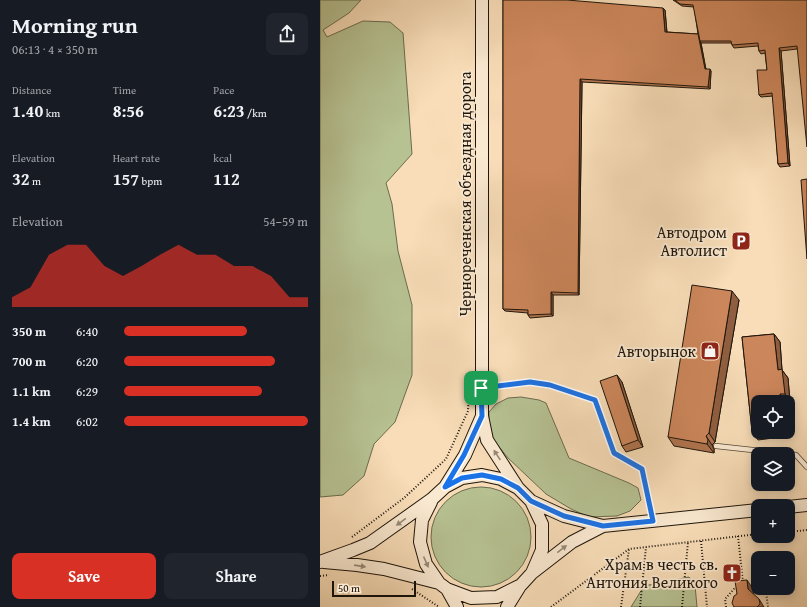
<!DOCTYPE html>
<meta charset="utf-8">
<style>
:root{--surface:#171b24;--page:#20242c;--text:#f1f3f6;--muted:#9ea1a6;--accent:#d93025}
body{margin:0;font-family:"Gentium Book Plus",serif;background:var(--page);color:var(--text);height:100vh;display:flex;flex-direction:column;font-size:15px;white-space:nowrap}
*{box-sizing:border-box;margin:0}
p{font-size:13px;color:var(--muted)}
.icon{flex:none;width:22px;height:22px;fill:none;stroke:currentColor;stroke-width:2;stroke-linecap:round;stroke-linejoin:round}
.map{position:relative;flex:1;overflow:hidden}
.details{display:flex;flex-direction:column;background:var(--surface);width:320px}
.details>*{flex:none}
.buttons{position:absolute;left:431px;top:395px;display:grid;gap:8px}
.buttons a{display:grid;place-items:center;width:44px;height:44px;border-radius:8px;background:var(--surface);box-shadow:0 2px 10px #0003;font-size:20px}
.scale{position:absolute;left:12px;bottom:10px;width:84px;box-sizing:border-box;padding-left:4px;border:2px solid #1e150b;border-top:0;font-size:11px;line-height:14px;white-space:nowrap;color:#1e150b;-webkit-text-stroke:3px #fae9d1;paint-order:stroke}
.pin{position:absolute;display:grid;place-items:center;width:34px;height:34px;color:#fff;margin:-17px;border-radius:8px;box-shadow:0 2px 6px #0006}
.round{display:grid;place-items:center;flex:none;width:42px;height:42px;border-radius:8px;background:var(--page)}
.head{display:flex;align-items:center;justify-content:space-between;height:68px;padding:0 12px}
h1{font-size:22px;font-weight:700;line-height:30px}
.figures{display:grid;grid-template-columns:repeat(3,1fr);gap:6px;height:68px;padding:4px 12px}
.figures div{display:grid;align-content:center}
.figures b{font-size:17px;font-weight:700}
.figures small{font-size:11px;font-weight:400}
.figures p{font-size:11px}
.chart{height:112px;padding:8px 12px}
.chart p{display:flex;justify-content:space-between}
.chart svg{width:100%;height:72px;margin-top:4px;fill:var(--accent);opacity:.7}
.button{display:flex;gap:8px;margin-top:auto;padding:8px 12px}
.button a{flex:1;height:46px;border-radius:8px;background:var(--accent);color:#fff;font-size:16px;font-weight:700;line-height:46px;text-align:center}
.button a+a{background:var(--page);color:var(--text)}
ul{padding:0 12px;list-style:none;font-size:13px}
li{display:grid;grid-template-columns:64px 48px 1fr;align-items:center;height:30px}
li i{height:10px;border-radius:5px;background:var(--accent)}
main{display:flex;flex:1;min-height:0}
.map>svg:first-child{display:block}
.green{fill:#b7c293;stroke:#6a6c4f}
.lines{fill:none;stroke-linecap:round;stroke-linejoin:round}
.service-casing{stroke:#544736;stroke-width:6}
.secondary-casing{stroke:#1e150b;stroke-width:14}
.path{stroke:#1e150b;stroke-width:2;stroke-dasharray:1 2;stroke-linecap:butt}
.service{stroke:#fae9d1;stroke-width:4.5}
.secondary{stroke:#fae9d1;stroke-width:12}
.wall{fill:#af734e;stroke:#1e150b}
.shaded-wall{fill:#8f5e40;stroke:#1e150b}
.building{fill:#cc865b;stroke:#1e150b}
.oneway{fill:#978a78}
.route-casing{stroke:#fff;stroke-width:8}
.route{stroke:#1a73e8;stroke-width:5}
.labels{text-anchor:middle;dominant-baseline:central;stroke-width:3.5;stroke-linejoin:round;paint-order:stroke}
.street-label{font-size:16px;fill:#1e150b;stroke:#fae9d1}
.poi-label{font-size:16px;fill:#1e150b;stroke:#fae9d1;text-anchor:end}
</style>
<main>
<section class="details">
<div class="head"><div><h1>Morning run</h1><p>06:13 · 4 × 350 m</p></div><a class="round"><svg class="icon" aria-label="share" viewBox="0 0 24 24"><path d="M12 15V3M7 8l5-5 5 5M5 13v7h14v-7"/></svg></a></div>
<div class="figures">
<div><p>Distance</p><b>1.40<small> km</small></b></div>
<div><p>Time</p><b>8:56</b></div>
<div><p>Pace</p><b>6:23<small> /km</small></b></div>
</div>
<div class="figures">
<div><p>Elevation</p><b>32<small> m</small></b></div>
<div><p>Heart rate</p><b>157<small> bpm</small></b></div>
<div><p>kcal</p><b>112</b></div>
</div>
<div class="chart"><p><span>Elevation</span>54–59 m</p>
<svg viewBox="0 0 160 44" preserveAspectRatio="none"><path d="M0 44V38L10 32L20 12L30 6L40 6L50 19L60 25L70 19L80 12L90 6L100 12L110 12L120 19L130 19L140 25L150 38L160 38V44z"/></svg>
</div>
<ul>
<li><b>350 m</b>6:40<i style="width:67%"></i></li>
<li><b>700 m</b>6:20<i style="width:82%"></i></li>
<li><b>1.1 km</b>6:29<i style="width:75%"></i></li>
<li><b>1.4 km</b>6:02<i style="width:100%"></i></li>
</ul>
<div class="button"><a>Save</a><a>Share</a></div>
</section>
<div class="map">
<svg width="487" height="607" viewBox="0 0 487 607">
<rect width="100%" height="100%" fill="#f8ddb8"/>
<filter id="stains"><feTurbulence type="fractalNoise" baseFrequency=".005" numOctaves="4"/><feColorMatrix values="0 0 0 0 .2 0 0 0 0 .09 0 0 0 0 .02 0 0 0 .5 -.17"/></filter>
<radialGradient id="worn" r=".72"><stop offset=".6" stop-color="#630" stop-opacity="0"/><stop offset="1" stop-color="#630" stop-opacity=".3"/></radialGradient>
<path class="green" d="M0 0H41L29 13 3 30 7 37 43 21 70 22 83 33 92 154 66 183 72 204 78 251 92 305V375L75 422 54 444 44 476 23 495 0 497Z
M201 397 219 400 226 403 249 458 309 483 318 488 321 500 310 511 297 516 269 517 251 509 226 494 188 458 171 437 169 425V412L176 404 188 398Z
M111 537a50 50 0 1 1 100 0a50 50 0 1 1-100 0Z
M369 577 375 585 377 607H311L324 586Z"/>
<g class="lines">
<g class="service-casing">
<path id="service" d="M163 388 210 382 230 385 275 400 294 453 322 469 333 520
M396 446 468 454
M468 454 476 455 487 467"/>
</g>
<g class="secondary-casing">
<path id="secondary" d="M162 0V416L167 440 198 488
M125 487 145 455 162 416
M211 501 244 516 283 526 438 510
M111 502 102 520 100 542 106 564 119 583 127 589 151 598 177 597 201 585 212 573 252 542 283 526
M468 507 487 505
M0 562 33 550 50 543 112 499 125 487 142 478 162 475 181 479 198 488 211 501 222 524V550L212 573
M4 562 37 565 64 569 119 583
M127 589 137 607
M187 607 200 586"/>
</g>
<path class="path" d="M468 532 487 530
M418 536 423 583
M32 537 84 498 126 459 148 411 149 390 152 389
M381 541 387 607
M0 576 9 575
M429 587H438
M440 588 446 592 448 607
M92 589 119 607
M231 607 309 549 438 534
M301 607 309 549
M320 607 326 547
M362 607 368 542
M406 607 405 599 414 589H417"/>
<use href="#service" class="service"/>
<use href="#secondary" class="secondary"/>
</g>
<path class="wall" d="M183 0 345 10 347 32 378 34 374 7 362 6 353 0H487L477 49 461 51 470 166 460 167 458 164 453 96 441 97 439 95 447 70 445 53 441 54 439 51 438 46 414 48 412 45V43H381L386 69 391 71 390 89 262 82 259 295H233V316L210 318 208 315V313L185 311 183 309Z
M419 300 395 442 392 445 394 449V453L354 446 348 437Z
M454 334 460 342 462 370 468 378 470 402H438V432H468V426L469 436 438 440 432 431 422 337Z
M302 382 323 447 306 452 302 446Z"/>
<path class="shaded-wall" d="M343 8 345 10 347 34 345 32Z
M380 41 381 43 386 71 385 69Z
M459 48 461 51 470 166 468 163Z
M390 69 391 71 390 89 388 87Z
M260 79 262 82 259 295 258 293Z
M412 291 419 300 395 442 389 433Z
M231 292 233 295V316L231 314Z
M454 334 460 342 462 370 468 378 470 402 465 394 458 370Z
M297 375 302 382 323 447 318 440Z
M460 394 465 402H460Z
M468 426 469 436 466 432H468Z
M386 436 392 445 394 449V453L387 444Z
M427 580 433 589 434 598 428 589Z
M439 599 444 607H437Z"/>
<path class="building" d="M183 0H247L343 8 345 32 378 34 385 69H390L388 87 260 79 258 293 231 292V314L208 315V310L183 309Z
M355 0H487V147L477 46 459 48 468 163 458 164 452 93 439 95 437 70H447L445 50 439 51 438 43 412 45 411 41H380L373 5 360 4Z
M487 179V259L481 180Z
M372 285 412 291 389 433 386 436 388 440 387 444 348 437Z
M454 334 458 370 462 369 465 394H460V402H438V431H432L422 337Z
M297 375 318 440 302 446 280 381Z
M427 580 428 589 439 599 440 604 437 607H414L412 603 414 596 417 594 415 581Z"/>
<defs><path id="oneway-solid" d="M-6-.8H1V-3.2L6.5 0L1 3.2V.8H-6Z"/></defs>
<g class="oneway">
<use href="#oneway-solid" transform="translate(177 455) rotate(-123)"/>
<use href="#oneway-solid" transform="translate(81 522) rotate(144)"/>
<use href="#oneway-solid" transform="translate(242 549) rotate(-38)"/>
<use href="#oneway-solid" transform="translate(106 562) rotate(66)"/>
<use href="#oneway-solid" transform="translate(40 566) rotate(8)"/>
</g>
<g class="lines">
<g class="route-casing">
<path id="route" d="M210 382 230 385 275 400 294 453 322 469 333 521 283 526 244 516 211 501 198 488 181 479 162 475 142 478 125 487 144 455 162 416 161 388Z"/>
</g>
<use href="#route" class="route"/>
</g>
<defs>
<g id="parking-square" transform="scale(1)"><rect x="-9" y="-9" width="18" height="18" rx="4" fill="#8f2418" stroke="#fae9d1"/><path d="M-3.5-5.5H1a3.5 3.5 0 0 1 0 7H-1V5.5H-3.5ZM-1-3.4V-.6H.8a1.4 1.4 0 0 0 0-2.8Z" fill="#fff"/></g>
<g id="shop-square" transform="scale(1)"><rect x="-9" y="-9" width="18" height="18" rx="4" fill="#8f2418" stroke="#fae9d1"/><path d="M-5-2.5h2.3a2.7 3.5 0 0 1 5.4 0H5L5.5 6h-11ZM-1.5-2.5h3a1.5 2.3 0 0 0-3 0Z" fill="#fff"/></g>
<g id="church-square" transform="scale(1)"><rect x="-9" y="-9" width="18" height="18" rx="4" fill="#8f2418" stroke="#fae9d1"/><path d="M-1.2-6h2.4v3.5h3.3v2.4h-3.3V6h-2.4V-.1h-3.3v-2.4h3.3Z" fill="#fff"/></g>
</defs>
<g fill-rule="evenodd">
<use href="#parking-square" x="421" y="241"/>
<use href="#shop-square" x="390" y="351"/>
<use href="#church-square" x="412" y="573"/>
</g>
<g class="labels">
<g class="street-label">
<text transform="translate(145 194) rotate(-90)">Чернореченская объездная дорога</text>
</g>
<g class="poi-label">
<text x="407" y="232">Автодром<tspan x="407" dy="18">Автолист</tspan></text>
<text x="376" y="351">Авторынок</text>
<text x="398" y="564">Храм в честь св.<tspan x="398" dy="18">Антония Великого</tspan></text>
</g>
</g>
<rect width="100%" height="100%" filter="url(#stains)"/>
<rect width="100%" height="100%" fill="url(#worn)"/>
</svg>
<div class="buttons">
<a><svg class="icon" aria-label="locate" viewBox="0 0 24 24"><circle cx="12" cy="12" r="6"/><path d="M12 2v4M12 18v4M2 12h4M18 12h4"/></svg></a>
<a><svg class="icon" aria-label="layers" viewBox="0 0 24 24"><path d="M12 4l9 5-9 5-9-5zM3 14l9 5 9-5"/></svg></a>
<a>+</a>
<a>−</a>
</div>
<div class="scale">50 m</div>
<div class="pin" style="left:161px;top:388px;background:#1e9e55"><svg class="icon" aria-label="arrive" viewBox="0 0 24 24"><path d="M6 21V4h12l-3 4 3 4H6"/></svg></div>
</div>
</main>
